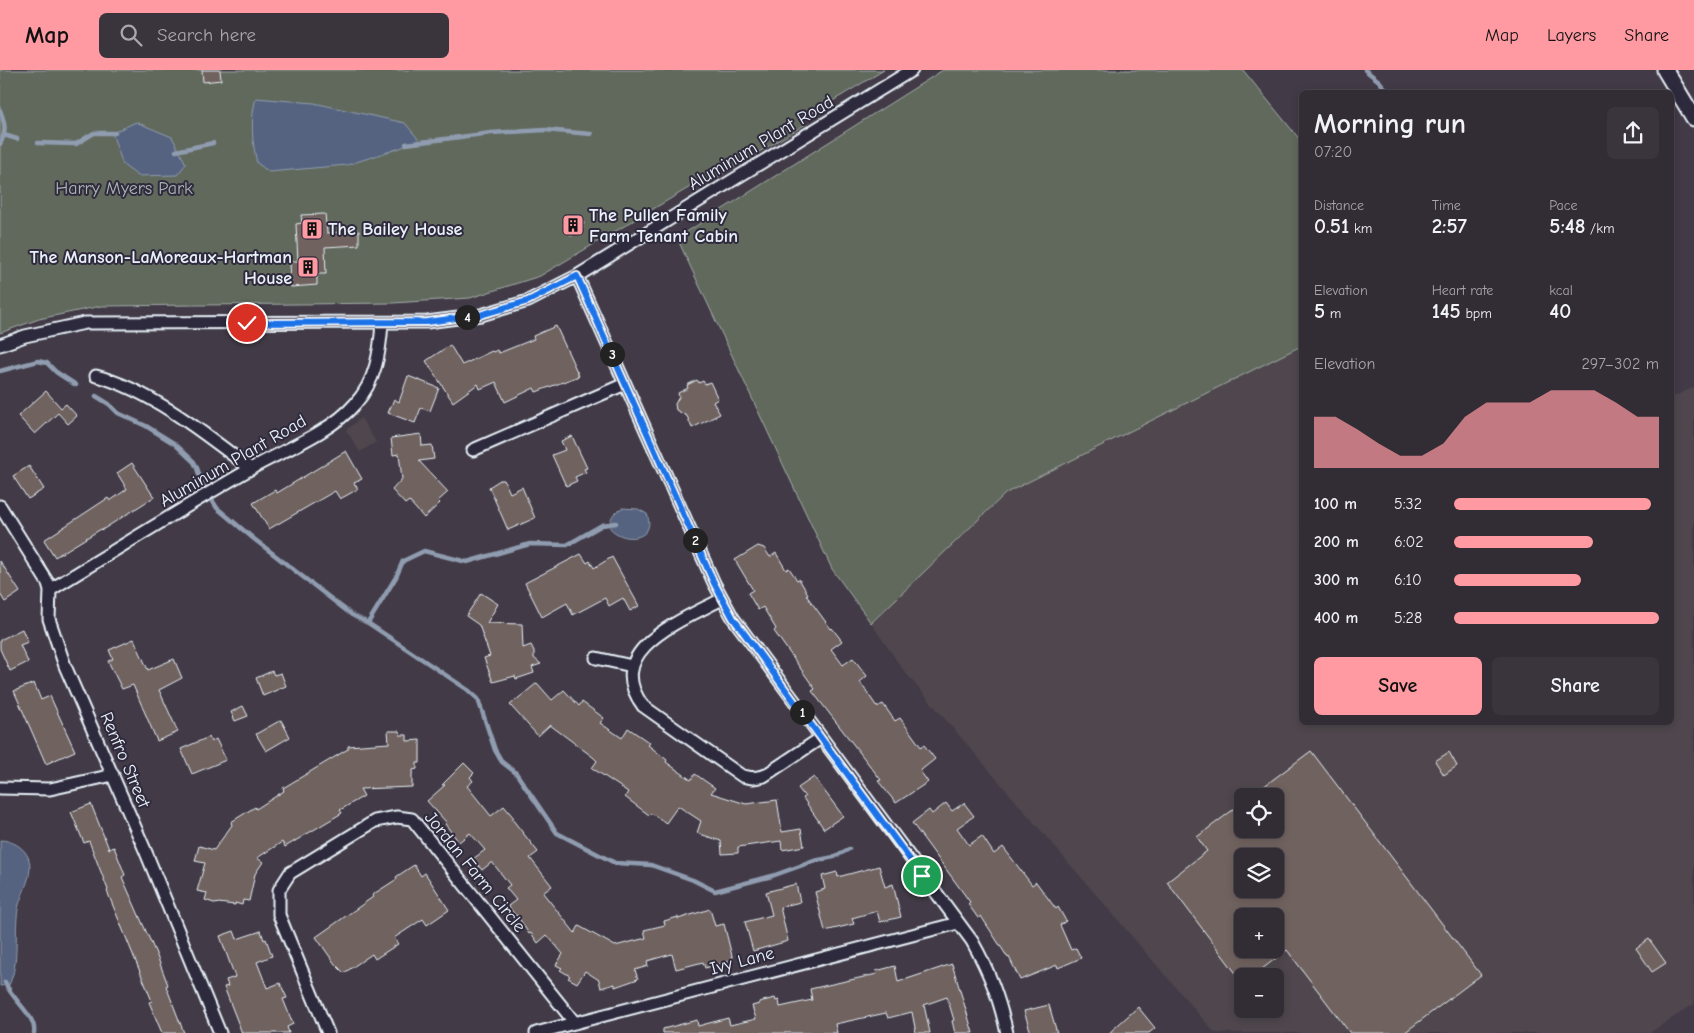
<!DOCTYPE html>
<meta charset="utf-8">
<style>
:root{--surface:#322c35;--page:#3a343d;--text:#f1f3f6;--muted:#a8a7ad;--line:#4d4850;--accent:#ff9aa2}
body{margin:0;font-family:"Comic Neue",sans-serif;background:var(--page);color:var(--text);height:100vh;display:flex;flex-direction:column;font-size:19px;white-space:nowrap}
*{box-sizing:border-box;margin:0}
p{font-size:16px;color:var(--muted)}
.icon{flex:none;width:28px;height:28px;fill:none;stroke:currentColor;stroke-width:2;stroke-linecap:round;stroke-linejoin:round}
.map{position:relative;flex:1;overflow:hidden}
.panel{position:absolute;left:1299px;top:20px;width:375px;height:635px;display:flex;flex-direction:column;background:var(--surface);border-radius:8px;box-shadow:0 2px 8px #0003,0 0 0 1px var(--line)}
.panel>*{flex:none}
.controls{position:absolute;left:1234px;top:718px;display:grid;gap:10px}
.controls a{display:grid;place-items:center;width:50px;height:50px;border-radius:8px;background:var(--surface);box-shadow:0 2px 8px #0003,0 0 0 1px var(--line);font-size:25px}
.pin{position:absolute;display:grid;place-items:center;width:42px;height:42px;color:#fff;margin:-21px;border:2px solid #fff;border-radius:50%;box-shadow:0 1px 5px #0007}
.km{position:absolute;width:25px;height:25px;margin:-12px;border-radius:50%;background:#222;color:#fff;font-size:14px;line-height:25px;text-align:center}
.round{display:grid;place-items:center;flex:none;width:52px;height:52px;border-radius:8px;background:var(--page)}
.summary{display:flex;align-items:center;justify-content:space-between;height:85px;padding:0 15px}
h1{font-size:28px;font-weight:700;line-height:38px}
.metrics{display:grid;grid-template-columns:repeat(3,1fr);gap:8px;height:85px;padding:5px 15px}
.metrics div{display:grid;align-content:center}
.metrics b{font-size:21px;font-weight:700}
.metrics small{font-size:14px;font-weight:400}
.metrics p{font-size:14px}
.chart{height:140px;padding:10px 15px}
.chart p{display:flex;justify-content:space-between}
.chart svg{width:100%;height:90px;margin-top:5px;fill:var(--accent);opacity:.7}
.action{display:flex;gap:10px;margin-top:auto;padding:10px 15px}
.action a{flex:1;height:58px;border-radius:8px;background:var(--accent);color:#111;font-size:20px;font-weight:700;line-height:58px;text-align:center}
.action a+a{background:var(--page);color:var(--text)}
ul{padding:0 15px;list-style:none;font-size:16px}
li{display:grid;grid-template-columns:80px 60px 1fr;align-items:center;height:38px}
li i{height:12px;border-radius:6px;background:var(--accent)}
header{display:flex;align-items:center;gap:30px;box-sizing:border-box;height:70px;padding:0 25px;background:var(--accent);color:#111}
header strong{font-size:24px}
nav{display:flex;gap:28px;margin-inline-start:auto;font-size:18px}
.search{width:350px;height:45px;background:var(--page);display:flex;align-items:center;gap:12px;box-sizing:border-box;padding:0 18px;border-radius:8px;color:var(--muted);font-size:19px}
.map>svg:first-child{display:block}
.built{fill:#50474e;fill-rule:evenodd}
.green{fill:#61695c;stroke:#a4adaa}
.water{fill:#566480;stroke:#909cb0}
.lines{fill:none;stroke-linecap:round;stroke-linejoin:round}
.stream{stroke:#909cb0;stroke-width:4.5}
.building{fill:#6f625e;stroke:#e8f1f8;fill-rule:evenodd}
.street-casing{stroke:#e8f1f8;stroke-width:15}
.secondary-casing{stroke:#e8f1f8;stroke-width:19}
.street{stroke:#2f2a3d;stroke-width:11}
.secondary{stroke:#2f2a3d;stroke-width:15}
.route-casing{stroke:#fff;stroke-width:10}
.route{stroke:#1a73e8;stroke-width:6}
.labels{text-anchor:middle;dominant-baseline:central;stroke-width:4;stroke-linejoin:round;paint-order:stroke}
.street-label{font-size:18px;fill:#e8f1f8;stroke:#2f2a3d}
.park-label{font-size:18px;fill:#abb4b2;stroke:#2f2a3d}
.poi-label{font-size:18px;font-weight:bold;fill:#e8f1f8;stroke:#2f2a3d;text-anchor:start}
</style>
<header>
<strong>Map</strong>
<div class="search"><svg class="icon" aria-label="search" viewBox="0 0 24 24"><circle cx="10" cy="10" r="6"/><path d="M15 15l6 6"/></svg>Search here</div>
<nav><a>Map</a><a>Layers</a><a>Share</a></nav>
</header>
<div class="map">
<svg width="1694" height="963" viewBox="0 0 1694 963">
<rect width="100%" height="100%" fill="#423b47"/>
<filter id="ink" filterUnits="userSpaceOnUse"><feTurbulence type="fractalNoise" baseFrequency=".02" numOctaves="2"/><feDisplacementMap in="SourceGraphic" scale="10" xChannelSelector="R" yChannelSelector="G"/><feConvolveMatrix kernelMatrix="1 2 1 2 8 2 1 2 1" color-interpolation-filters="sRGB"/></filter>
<g filter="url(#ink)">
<path class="built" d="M1301 276V652H1671V328L1694 317V934L1649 963H1215L904 601 871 553 1006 423ZM1242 726H1275V759H1242ZM1242 786H1275V819H1242ZM1242 846H1275V879H1242ZM1242 906H1275V939H1242Z
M361 348 376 372 360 382 346 360Z"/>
<path class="green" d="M0 0H884L801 50 806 54 707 113 702 110 540 206 470 228 393 233 101 236 39 249 0 263Z
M943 0H1243L1301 71V276L1006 423 871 553 832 499 677 168Z"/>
<path class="water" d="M256 28 314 33 405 53 419 70 400 78 347 95 269 102 257 93C252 72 250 49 256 28Z
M136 52 172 67 186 94 177 105 138 106 123 95 112 63Z
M622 438 638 439 647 444C657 470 624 474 610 458 610 447 613 443 622 438Z
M0 770C11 770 24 777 28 787 35 804 21 823 18 839 14 864 20 892 9 915L0 916Z"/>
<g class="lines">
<path class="stream" d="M1365 0 1379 11 1388 22
M0 40C5 53 7 61 0 74
M4 65 17 69
M38 73 76 74 94 63H115
M406 74 491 63 545 60 591 64
M176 81 213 73
M0 301 38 291 47 293 56 302 76 315
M96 326 109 334 118 343 146 356 175 374 194 392 197 398 202 414 217 438 254 469 352 545 368 553 468 620 478 629 495 680 502 692 516 703 557 763 615 793 651 795 693 810 715 821 772 806 814 791 834 787 849 779
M368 553 396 507 403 491 424 481 467 492 530 474 567 475 602 455 616 453
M5 912C11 929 37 946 34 963"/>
</g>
<path class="building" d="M202 0H220L221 10 203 12Z
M325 144 327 163 359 161V175L325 177 326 204H317V215L291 217 290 191H298L296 154 302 153 301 145Z
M579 145 584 154 582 155 583 158 571 166 563 154Z
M556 256 579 306 536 322 534 318 505 332 496 312 480 319 478 314 453 332 426 291 450 275 462 295 492 281 493 282 497 280 499 283 534 269 533 266Z
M408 306 439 318 430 341 421 338 415 353 388 343 394 329 399 332Z
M697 310 699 313 703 311 705 314 710 312 718 329 713 332 720 344 692 358 687 346 676 340 675 334 679 327 678 323 688 318 687 315Z
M46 321 61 338 66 334 77 346 68 354 58 343 35 364 18 346Z
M421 364 422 376 432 375 434 389 419 391 448 422 438 431 440 433 424 448 409 431 405 434 392 420 402 409 399 384 393 385 391 368Z
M572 366 587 398 584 399 586 402 575 407 577 411 566 416 552 385 565 380 561 371Z
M346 381 362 409 354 413 358 419 340 429 335 421 269 459 253 433 275 420 277 423Z
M132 393 154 427 102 460 101 459 55 487 44 470 108 428 110 431 127 419 117 403Z
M29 396 44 419 28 429 13 406Z
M500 410H504L510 423 522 417 535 448 508 460 489 417Z
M758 476 764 478 770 487 776 483 786 500 789 498 797 510 799 509 808 524 806 525 831 559 832 558 842 571 831 579 843 595 853 588 867 606 860 612 877 637 883 634 895 651 900 648 921 677 924 675 935 689 920 701 928 712 896 733 878 711 881 710 812 621 815 619 774 561 776 559 763 537 758 540 748 523 753 520 735 490Z
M581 484 587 493 590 491 594 498 612 487 639 536 630 541 623 528 609 536 605 528 573 545 567 533 542 547 525 513Z
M0 491 20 522 5 532 0 524Z
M481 523 498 534 487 553 522 554 523 578 531 575 534 581V588L541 594 532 597 534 603 516 609 515 606 493 612 484 588 490 586 479 555 466 546Z
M22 559 28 572 20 575 28 592 10 601 0 579V570Z
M134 569 148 600 174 589 182 608 159 620 178 662 157 671 133 615 122 619 108 591 113 589 109 580Z
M272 601 274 605 281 603 286 616 263 626 256 608Z
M34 613 41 630 50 626 75 681 46 694 14 621Z
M537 613 552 630 564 620 579 636 582 632 604 648 600 653 622 668 628 658 650 673 648 675 667 690 666 692 691 710 695 704 715 718 711 723 746 734 777 730 782 762 801 759 804 776 782 780 781 771 738 777V783L722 784 721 771 697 763 701 751 678 736 666 753 651 743 649 745 625 727 628 722 592 698 597 691 593 687 550 655 538 666 510 635Z
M243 636 248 646 235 651 231 642Z
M281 650 290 667 266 681 256 664Z
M388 661H399L400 665H407V671L420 670V693H417V699L413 700V703L412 704V717L360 719 364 726 340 740 342 743 285 777 282 772 257 788 263 792 255 804 249 831 243 830 242 835 235 833V835L218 833 217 834 205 830 207 823 197 821 205 793 195 791 199 776 214 780 232 755 231 752 255 737 256 739 284 721 283 718 348 679V676L389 673Z
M209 667 211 672 216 669 226 690 192 704 181 679Z
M1311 681 1481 905 1404 963H1350L1287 880 1262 899 1268 906H1238L1167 812 1207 781 1197 767 1242 733V759H1275V726H1251ZM1242 786H1275V819H1242ZM1242 846H1275V879H1242Z
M1449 682 1457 696 1444 705 1435 691Z
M464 693 474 703 470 707 473 711 467 716 491 746 504 736 514 748 512 749 538 782 530 788 552 816 543 823 575 863 579 856 615 876 646 868 644 860 665 855 664 851 678 847V849L710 839 715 856 724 854 733 890 705 898 703 892 676 899 672 884 647 891 648 896 635 900 638 909 615 917V914L601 918 599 910 585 901 577 913 568 908 570 906 560 900 562 898 556 895 563 884 547 865 538 873 531 863 529 864 517 845 516 846 508 836 516 830 506 818 510 815 492 792 482 800 473 789 485 780 470 763 459 772 445 754 447 753 427 731 445 715H442Z
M814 707 843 746 824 759 803 728 805 727 798 718Z
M946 733 952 741 964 733 974 746 957 758 969 775 982 766 994 784 1003 777 1032 815 1036 812 1056 839 1058 837 1066 851 1060 855 1071 880 1076 878 1081 888 1058 898 1057 895 1020 910 1009 887 1008 888 981 846 978 848 968 834 970 832 912 753 929 740 932 744Z
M91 734 109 779 114 777 125 805 122 807 157 886 168 915 166 916 184 963H162L149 932 152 931 107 821 108 820 89 771 84 773 71 742Z
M414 795 421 806 425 803 449 840 427 855 423 849 394 868 398 874 375 889 372 884 344 903 335 894 316 867 373 827 372 825 397 809 396 807Z
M879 796 885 817 893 814 901 847 880 852 877 841 852 848 854 854 825 861 815 822 825 819 822 806 837 802 838 807Z
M796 814 800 832 780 837 788 871 753 881 745 852 772 845 766 822Z
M234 861 237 869 261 861 264 870 266 869 272 886 257 892 267 918 280 913 287 928 283 929 293 954 287 957 289 963H242L224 917 228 916 226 910 235 907 220 866Z
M1649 869 1666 893 1652 902 1636 878Z
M952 894 973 963H955L952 951 954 950 947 927 924 935 930 963H916L912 942 888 948 886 943 835 954 837 963H663V959L697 950 698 956 728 948 730 955 756 949 752 936 759 934V932L775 928 776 931 779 930 780 937 812 930 810 919 877 904 876 901 895 896 898 912Z
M1049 935 1057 963H1031L1024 941Z
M1138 937 1155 958 1149 963H1109Z"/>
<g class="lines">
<g class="street-casing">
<path id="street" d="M577 206 714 513 733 548 972 871C990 903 999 928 1007 963
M0 275 25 266 85 253 427 252 481 245 528 231 577 206 912 0
M96 306C149 319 208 366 251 399
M473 380 625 314
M0 436 48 513 50 520 49 549 65 596 145 780 220 963
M50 520C117 479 184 437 252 398 284 380 331 362 355 334 376 311 380 282 382 253
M722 529C683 550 601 580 643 636L742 706 753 708 764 706 821 668
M596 588 632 596
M0 718 50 719 113 705
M328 963 279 845V820L290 803 375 751 397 747 412 749 575 953
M536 963 958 853"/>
</g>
<g class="secondary-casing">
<path id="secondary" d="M1665 0 1694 48"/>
</g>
<use href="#street" class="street"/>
<use href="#secondary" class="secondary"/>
</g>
</g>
<g class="lines" filter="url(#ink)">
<g class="route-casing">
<path id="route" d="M247 253 427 252 480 245 528 231 577 206 714 513 733 548 922 806"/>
</g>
<use href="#route" class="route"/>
</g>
<defs>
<g id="building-square" transform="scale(1.125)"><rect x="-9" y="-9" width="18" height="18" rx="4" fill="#ff9aa2" stroke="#2f2a3d"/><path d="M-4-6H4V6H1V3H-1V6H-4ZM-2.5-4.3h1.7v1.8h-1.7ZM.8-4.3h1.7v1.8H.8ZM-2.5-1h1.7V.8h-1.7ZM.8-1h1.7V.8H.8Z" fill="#111"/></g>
</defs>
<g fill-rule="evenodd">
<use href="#building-square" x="573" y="155"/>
<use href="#building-square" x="312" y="159"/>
<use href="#building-square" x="308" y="197"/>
</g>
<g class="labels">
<g class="street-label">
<text transform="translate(761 73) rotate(-31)">Aluminum Plant Road</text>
<text transform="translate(233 391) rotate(-30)">Aluminum Plant Road</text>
<text transform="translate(125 690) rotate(67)">Renfro Street</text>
<text transform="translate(475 802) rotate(51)">Jordan Farm Circle</text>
<text transform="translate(742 891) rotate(-15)">Ivy Lane</text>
</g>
<g class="park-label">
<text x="124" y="118">Harry Myers Park</text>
</g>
<g class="poi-label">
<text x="589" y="145">The Pullen Family<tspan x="589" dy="21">Farm Tenant Cabin</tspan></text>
<text x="328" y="159">The Bailey House</text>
<text x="292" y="187" text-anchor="end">The Manson-LaMoreaux-Hartman<tspan x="292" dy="21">House</tspan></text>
</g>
</g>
</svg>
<div class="controls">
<a><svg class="icon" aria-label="locate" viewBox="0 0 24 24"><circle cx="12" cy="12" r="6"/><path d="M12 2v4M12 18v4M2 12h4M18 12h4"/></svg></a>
<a><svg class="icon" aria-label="layers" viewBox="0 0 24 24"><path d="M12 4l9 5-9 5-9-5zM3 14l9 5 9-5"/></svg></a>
<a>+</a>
<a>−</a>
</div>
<div class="pin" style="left:922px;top:806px;background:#1e9e55"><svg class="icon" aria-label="arrive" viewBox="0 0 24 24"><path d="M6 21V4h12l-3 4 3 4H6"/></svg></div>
<div class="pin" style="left:247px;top:253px;background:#d93025"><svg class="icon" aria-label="check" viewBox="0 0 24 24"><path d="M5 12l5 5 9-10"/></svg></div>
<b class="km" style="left:802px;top:642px">1</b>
<b class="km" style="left:695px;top:470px">2</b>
<b class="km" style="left:612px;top:284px">3</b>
<b class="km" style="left:467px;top:247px">4</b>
<section class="panel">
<div class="summary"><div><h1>Morning run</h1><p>07:20</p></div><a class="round"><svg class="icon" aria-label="share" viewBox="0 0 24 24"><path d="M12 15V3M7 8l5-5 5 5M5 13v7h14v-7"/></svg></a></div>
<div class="metrics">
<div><p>Distance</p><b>0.51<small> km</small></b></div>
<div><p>Time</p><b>2:57</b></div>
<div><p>Pace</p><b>5:48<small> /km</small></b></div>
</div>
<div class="metrics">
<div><p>Elevation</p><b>5<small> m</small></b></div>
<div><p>Heart rate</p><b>145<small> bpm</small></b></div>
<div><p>kcal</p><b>40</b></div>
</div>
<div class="chart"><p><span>Elevation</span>297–302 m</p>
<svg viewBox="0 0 160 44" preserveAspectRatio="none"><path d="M0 44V19L10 19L20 25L30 32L40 38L50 38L60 32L70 19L80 12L90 12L100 12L110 6L120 6L130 6L140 12L150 19L160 19V44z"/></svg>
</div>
<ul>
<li><b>100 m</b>5:32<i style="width:96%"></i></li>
<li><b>200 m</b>6:02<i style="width:68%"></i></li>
<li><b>300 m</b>6:10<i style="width:62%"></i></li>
<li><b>400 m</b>5:28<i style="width:100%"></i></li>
</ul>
<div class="action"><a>Save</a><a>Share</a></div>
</section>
</div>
